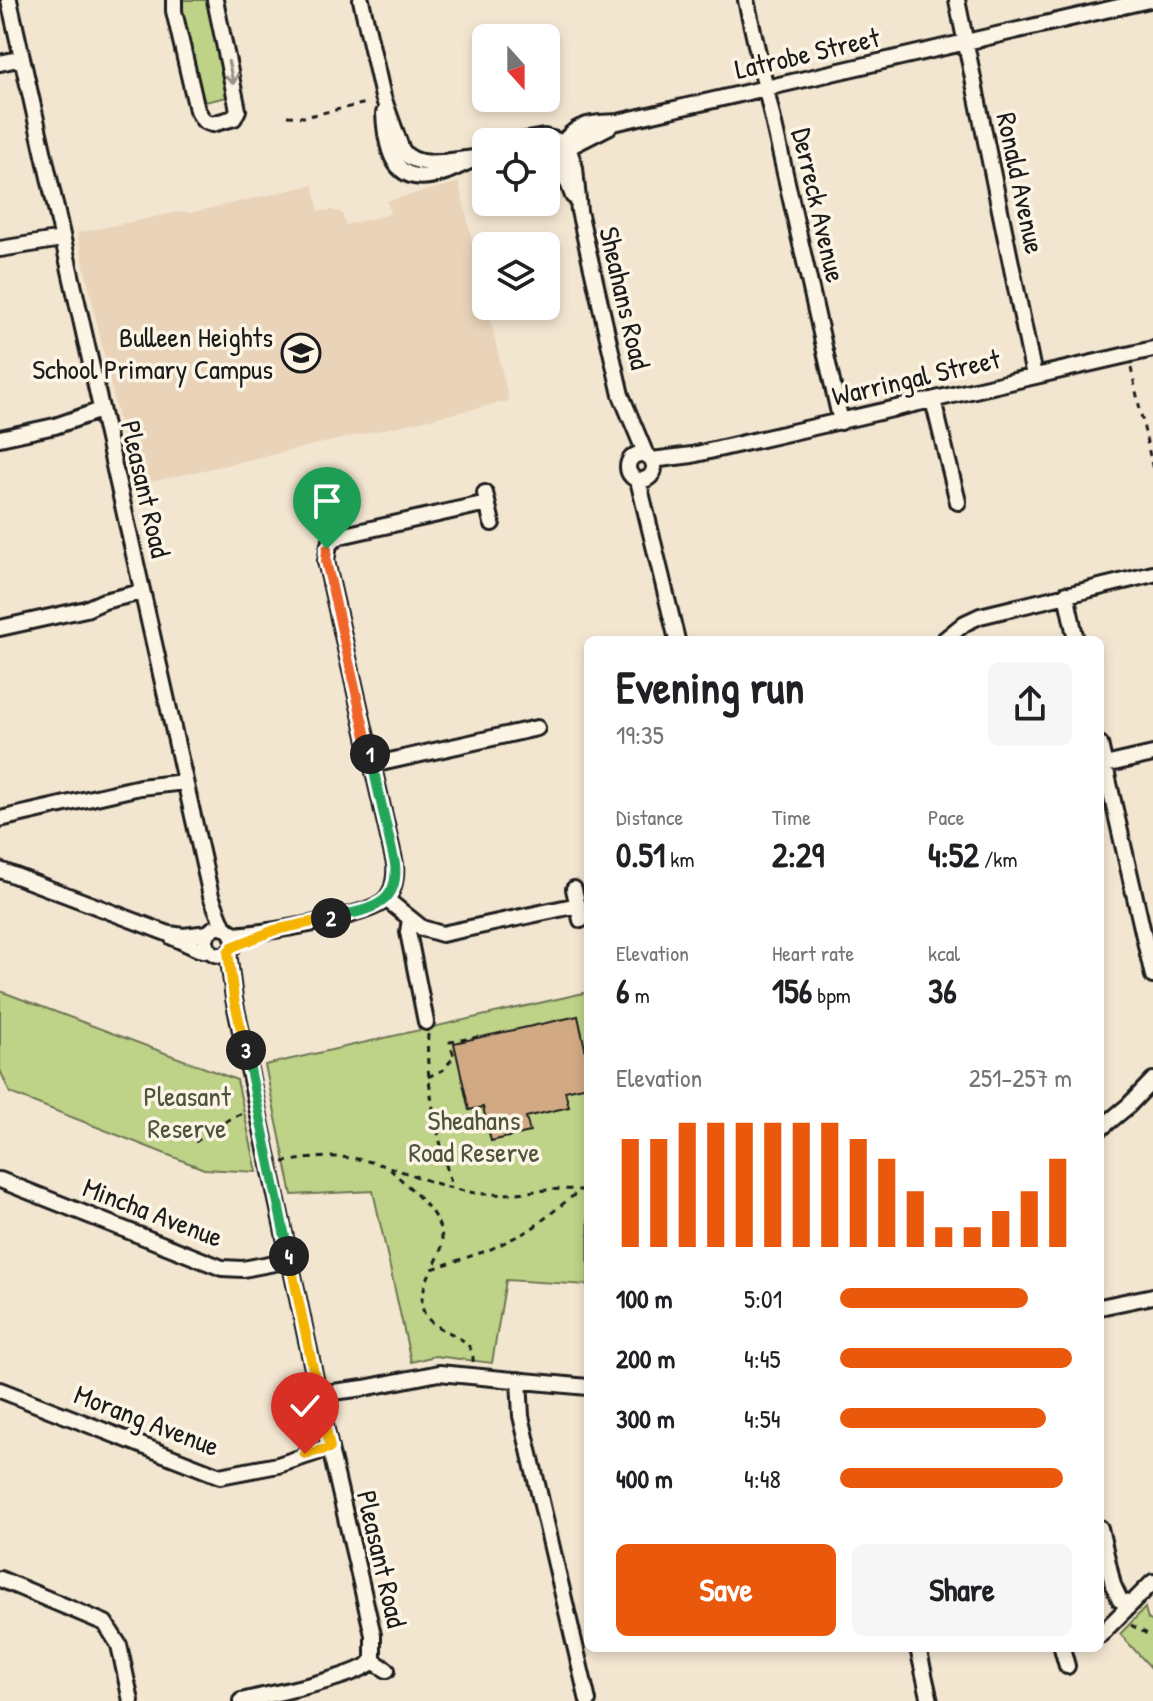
<!DOCTYPE html>
<meta charset="utf-8">
<style>
:root{--surface:#fff;--page:#f6f6f6;--text:#202124;--muted:#757577;--accent:#ea580c}
body{margin:0;font-family:"Patrick Hand",sans-serif;background:var(--page);color:var(--text);height:100vh;display:flex;flex-direction:column;font-size:30px;white-space:nowrap}
*{box-sizing:border-box;margin:0}
p{font-size:26px;color:var(--muted)}
.icon{flex:none;width:44px;height:44px;fill:none;stroke:currentColor;stroke-width:2;stroke-linecap:round;stroke-linejoin:round}
.map{position:relative;flex:1;overflow:hidden}
.panel{position:absolute;left:584px;top:636px;width:520px;height:1016px;display:flex;flex-direction:column;background:var(--surface);border-radius:12px;box-shadow:0 4px 12px #0003}
.panel>*{flex:none}
.needle{width:52px;rotate:159deg}
.buttons{position:absolute;left:472px;top:24px;display:grid;gap:16px}
.buttons a{display:grid;place-items:center;width:88px;height:88px;border-radius:12px;background:var(--surface);box-shadow:0 4px 12px #0003;font-size:40px}
.pin{position:absolute;display:grid;place-items:center;width:68px;height:68px;color:#fff;margin:-82px -34px;border-radius:50% 50% 50% 0;rotate:-45deg;box-shadow:0 0 8px #0007}
.pin .icon{rotate:45deg}
.km{position:absolute;width:40px;height:40px;margin:-20px;border-radius:50%;background:#222;color:#fff;font-size:22px;line-height:40px;text-align:center}
.round{display:grid;place-items:center;flex:none;width:84px;height:84px;border-radius:12px;background:var(--page)}
.summary{display:flex;align-items:center;justify-content:space-between;height:136px;padding:0 32px}
h1{font-size:44px;font-weight:700;line-height:60px}
.stats{display:grid;grid-template-columns:repeat(3,1fr);gap:12px;height:136px;padding:8px 32px}
.stats div{display:grid;align-content:center}
.stats b{font-size:34px;font-weight:700}
.stats small{font-size:22px;font-weight:400}
.stats p{font-size:22px}
.chart{height:224px;padding:16px 32px}
.chart p{display:flex;justify-content:space-between}
.chart svg{width:100%;height:144px;margin-top:8px;stroke:var(--accent);stroke-width:6}
.action{display:flex;gap:16px;margin-top:auto;padding:16px 32px}
.action a{flex:1;height:92px;border-radius:12px;background:var(--accent);color:#fff;font-size:32px;font-weight:700;line-height:92px;text-align:center}
.action a+a{background:var(--page);color:var(--text)}
ul{padding:0 32px;list-style:none;font-size:26px}
li{display:grid;grid-template-columns:128px 96px 1fr;align-items:center;height:60px}
li i{height:20px;border-radius:10px;background:var(--accent)}
.map>svg:first-child{display:block}
.built{fill:#e9d4ba}
.green{fill:#bed288;stroke:#6d7752;stroke-width:2}
.building{fill:#d1aa83;stroke:#1c1c1c;stroke-width:2}
.lines{fill:none;stroke-linecap:round;stroke-linejoin:round}
.minor-casing{stroke:#1c1c1c;stroke-width:20}
.path{stroke:#1c1c1c;stroke-width:3;stroke-dasharray:6 6;stroke-linecap:butt}
.minor{stroke:#fcf5e5;stroke-width:14}
.oneway{stroke:#97938b}
.split-1-casing{stroke:#fff;stroke-width:16}
.split-2-casing{stroke:#fff;stroke-width:16}
.split-3-casing{stroke:#fff;stroke-width:16}
.split-4-casing{stroke:#fff;stroke-width:16}
.split-5-casing{stroke:#fff;stroke-width:16}
.split-1{stroke:#f0652b;stroke-width:10}
.split-2{stroke:#22a559;stroke-width:10}
.split-3{stroke:#f5b400;stroke-width:10}
.split-4{stroke:#22a559;stroke-width:10}
.split-5{stroke:#f5b400;stroke-width:10}
.labels{text-anchor:middle;dominant-baseline:central;stroke-width:7;stroke-linejoin:round;paint-order:stroke}
.street-label{font-size:28px;fill:#1c1c1c;stroke:#fcf5e5}
.poi-label{font-size:28px;fill:#1c1c1c;stroke:#fcf5e5;text-anchor:end}
.park-label{font-size:28px;fill:#4d533c;stroke:#fcf5e5}
</style>
<div class="map">
<svg width="1153" height="1701" viewBox="0 0 1153 1701">
<rect width="100%" height="100%" fill="#f3e6d1"/>
<filter id="ink" filterUnits="userSpaceOnUse"><feTurbulence type="fractalNoise" baseFrequency=".0125" numOctaves="2"/><feDisplacementMap in="SourceGraphic" scale="16" xChannelSelector="R" yChannelSelector="G"/><feConvolveMatrix kernelMatrix="1 2 1 2 8 2 1 2 1" color-interpolation-filters="sRGB"/></filter>
<g filter="url(#ink)">
<path class="built" d="M459 182 509 401 133 486 77 233 183 211 189 213 313 185 319 211 332 210 342 213 346 225 390 214 387 201Z"/>
<path class="green" d="M181 0H209L232 108 230 110 227 97 205 102 208 115 203 112 180 11Z
M0 991 237 1080 257 1172 204 1169 10 1093 0 1070Z
M588 992V1285L506 1280 492 1363 435 1356 411 1362 373 1191 292 1195 265 1065Z
M1145 1608 1148 1619 1153 1622V1670L1120 1634Z"/>
<path class="building" d="M578 1016 588 1062V1086L565 1091 569 1107 526 1117 530 1132 491 1141 483 1107 469 1110 454 1043Z"/>
<g class="lines">
<g class="minor-casing">
<path id="minor" d="M9 0 211 896 224 928
M174 0V11L197 110 204 121 212 124 234 118 238 110 215 0
M361 0 383 97 402 150C417 171 451 160 475 158
M746 0 841 422
M957 0 1034 376
M0 63 22 58
M384 113C386 153 395 190 445 172 459 167 471 159 486 156
M515 142 544 137 556 140 570 153 575 168 579 211 621 395 646 455
M546 150 559 159 573 196
M561 151 610 126
M553 154C578 124 579 124 618 122L1149 0
M0 249 62 239
M933 400 958 502
M0 438 55 426 101 410
M628 467a13 13 0 1 1 26 0a13 13 0 1 1-26 0Z
M652 460 692 455 1153 349
M638 480 677 640
M485 493 492 523
M1066 594 1076 640
M0 628 86 609 104 601 142 592
M944 640 965 623 980 616 1153 574
M1100 744 1153 976
M372 765 537 728
M1105 765 1153 754
M0 819 140 787 185 782
M0 870 169 934 184 936 208 933
M574 889 581 920
M386 899 422 928 442 934 578 905
M410 919 408 932 426 1022
M206 941a14 14 0 1 1 28 0a14 14 0 1 1-28 0Z
M232 935C261 933 366 918 385 900 395 890 396 877 395 864L326 561 329 544 340 536 487 503
M172 937 198 949 210 951
M228 952 234 999 331 1453 373 1635V1661
M1100 1129 1128 1106 1153 1080
M0 1180 222 1268 243 1269 290 1260
M1100 1307 1153 1296
M519 1380 521 1416 588 1701
M0 1390 220 1476 278 1465 330 1448
M318 1394 364 1388 439 1373 588 1387
M1100 1528 1113 1585 1120 1600 1130 1604
M0 1579 105 1623 119 1645 131 1701
M1100 1635 1153 1582
M918 1648 930 1701
M1062 1648 1067 1666
M373 1661 387 1670
M241 1701C269 1694 357 1678 373 1661"/>
</g>
<path class="path" d="M287 116 304 117 367 103
M1131 368 1153 470
M428 1034C425 1086 438 1137 452 1187
M428 1077 443 1070 454 1057 450 1042 478 1037
M195 1142 231 1118 245 1112
M283 1162C305 1159 329 1155 351 1158 394 1164 433 1187 476 1193 511 1198 545 1186 580 1190
M390 1169C408 1187 441 1212 442 1239 443 1250 437 1260 432 1269
M473 1362C476 1320 394 1343 432 1269L489 1250 530 1230 588 1184
M1131 1625 1153 1637"/>
<use href="#minor" class="minor"/>
</g>
<defs><path id="oneway-shaft" d="M-6 0H5M1.5-3L5.5 0L1.5 3" fill="none" stroke-width="1.6" stroke-linecap="round" stroke-linejoin="round" transform="scale(2)"/></defs>
<use class="oneway" href="#oneway-shaft" transform="translate(231 73) rotate(77)"/>
</g>
<g class="lines" filter="url(#ink)">
<g class="split-1-casing">
<path id="split-1" d="M327 549 326 561 370 754"/>
</g>
<g class="split-2-casing">
<path id="split-2" d="M331 918C364 910 400 908 395 864L370 754"/>
</g>
<g class="split-3-casing">
<path id="split-3" d="M246 1050 234 999 228 952 232 947 275 930 331 918"/>
</g>
<g class="split-4-casing">
<path id="split-4" d="M246 1050 289 1256"/>
</g>
<g class="split-5-casing">
<path id="split-5" d="M289 1256 330 1448 305 1454"/>
</g>
<use href="#split-1" class="split-1"/>
<use href="#split-2" class="split-2"/>
<use href="#split-3" class="split-3"/>
<use href="#split-4" class="split-4"/>
<use href="#split-5" class="split-5"/>
</g>
<defs>
<g id="school-ring" transform="scale(2)"><circle r="9.5" fill="#fcf5e5" stroke="#1c1c1c" stroke-width="1.5"/><path d="M0-5L7-2L0 1L-7-2ZM-4 1L0 2.5L4 1V4Q0 6-4 4Z" fill="#1c1c1c"/></g>
</defs>
<g fill-rule="evenodd">
<use href="#school-ring" x="301" y="353"/>
</g>
<g class="labels">
<g class="street-label">
<text transform="translate(807 53) rotate(-13)">Latrobe Street</text>
<text transform="translate(1021 183) rotate(78)">Ronald Avenue</text>
<text transform="translate(819 205) rotate(77)">Derreck Avenue</text>
<text transform="translate(625 298) rotate(77)">Sheahans Road</text>
<text transform="translate(916 377) rotate(-13)">Warringal Street</text>
<text transform="translate(146 489) rotate(77)">Pleasant Road</text>
<text transform="translate(153 1212) rotate(21)">Mincha Avenue</text>
<text transform="translate(147 1420) rotate(21)">Morang Avenue</text>
<text transform="translate(382 1559) rotate(77)">Pleasant Road</text>
</g>
<g class="poi-label">
<text x="273" y="337">Bulleen Heights<tspan x="273" dy="32">School Primary Campus</tspan></text>
</g>
<g class="park-label">
<text x="187" y="1096">Pleasant<tspan x="187" dy="32">Reserve</tspan></text>
<text x="474" y="1120">Sheahans<tspan x="474" dy="32">Road Reserve</tspan></text>
</g>
</g>
</svg>
<div class="buttons">
<a><svg class="needle" viewBox="-14 -14 28 28"><path d="M0-13l5 13h-10z" fill="#e53935"/><path d="M0 13l5-13h-10z" fill="#757577"/></svg></a>
<a><svg class="icon" aria-label="locate" viewBox="0 0 24 24"><circle cx="12" cy="12" r="6"/><path d="M12 2v4M12 18v4M2 12h4M18 12h4"/></svg></a>
<a><svg class="icon" aria-label="layers" viewBox="0 0 24 24"><path d="M12 4l9 5-9 5-9-5zM3 14l9 5 9-5"/></svg></a>
</div>
<div class="pin" style="left:327px;top:549px;background:#1e9e55"><svg class="icon" aria-label="arrive" viewBox="0 0 24 24"><path d="M6 21V4h12l-3 4 3 4H6"/></svg></div>
<div class="pin" style="left:305px;top:1454px;background:#d93025"><svg class="icon" aria-label="check" viewBox="0 0 24 24"><path d="M5 12l5 5 9-10"/></svg></div>
<b class="km" style="left:370px;top:754px">1</b>
<b class="km" style="left:331px;top:918px">2</b>
<b class="km" style="left:246px;top:1050px">3</b>
<b class="km" style="left:289px;top:1256px">4</b>
<section class="panel">
<div class="summary"><div><h1>Evening run</h1><p>19:35</p></div><a class="round"><svg class="icon" aria-label="share" viewBox="0 0 24 24"><path d="M12 15V3M7 8l5-5 5 5M5 13v7h14v-7"/></svg></a></div>
<div class="stats">
<div><p>Distance</p><b>0.51<small> km</small></b></div>
<div><p>Time</p><b>2:29</b></div>
<div><p>Pace</p><b>4:52<small> /km</small></b></div>
</div>
<div class="stats">
<div><p>Elevation</p><b>6<small> m</small></b></div>
<div><p>Heart rate</p><b>156<small> bpm</small></b></div>
<div><p>kcal</p><b>36</b></div>
</div>
<div class="chart"><p><span>Elevation</span>251–257 m</p>
<svg viewBox="0 0 160 44" preserveAspectRatio="none"><path d="M5 44V11M15 44V11M25 44V6M35 44V6M45 44V6M55 44V6M65 44V6M75 44V6M85 44V11M95 44V17M105 44V27M115 44V38M125 44V38M135 44V33M145 44V27M155 44V17"/></svg>
</div>
<ul>
<li><b>100 m</b>5:01<i style="width:81%"></i></li>
<li><b>200 m</b>4:45<i style="width:100%"></i></li>
<li><b>300 m</b>4:54<i style="width:89%"></i></li>
<li><b>400 m</b>4:48<i style="width:96%"></i></li>
</ul>
<div class="action"><a>Save</a><a>Share</a></div>
</section>
</div>
